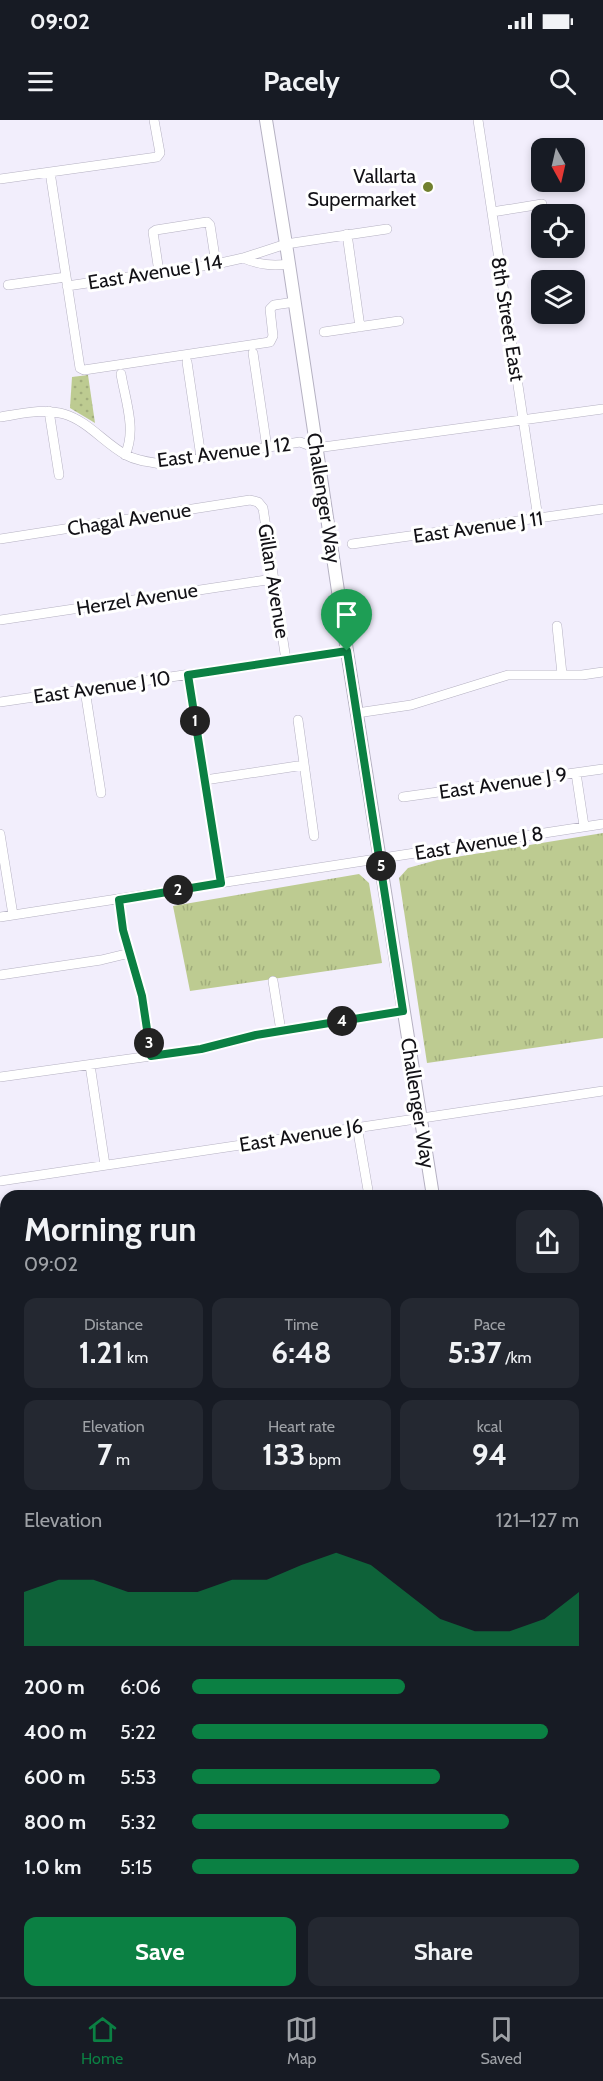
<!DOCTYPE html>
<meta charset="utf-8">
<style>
:root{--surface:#171b24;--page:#242831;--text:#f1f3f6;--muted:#9ea1a6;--line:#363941;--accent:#0b8043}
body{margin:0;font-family:Cabin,sans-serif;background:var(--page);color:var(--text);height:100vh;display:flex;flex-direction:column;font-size:22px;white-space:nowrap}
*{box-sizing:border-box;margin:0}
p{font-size:20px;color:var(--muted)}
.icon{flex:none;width:33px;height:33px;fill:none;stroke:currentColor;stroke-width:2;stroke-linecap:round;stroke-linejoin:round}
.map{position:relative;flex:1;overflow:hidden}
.drawer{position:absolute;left:0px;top:1070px;width:603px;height:808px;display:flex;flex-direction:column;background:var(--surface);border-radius:18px 18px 0 0;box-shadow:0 3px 9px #0003}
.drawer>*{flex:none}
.needle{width:39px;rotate:172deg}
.buttons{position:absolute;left:531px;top:18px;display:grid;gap:12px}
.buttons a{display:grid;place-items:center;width:54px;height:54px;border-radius:12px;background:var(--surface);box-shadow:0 3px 9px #0003;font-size:30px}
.pin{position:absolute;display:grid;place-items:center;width:51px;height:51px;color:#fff;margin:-62px -26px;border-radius:50% 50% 50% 0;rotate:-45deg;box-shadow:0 0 6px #0007}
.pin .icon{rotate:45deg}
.km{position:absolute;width:30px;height:30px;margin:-15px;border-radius:50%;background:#222;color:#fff;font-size:16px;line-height:30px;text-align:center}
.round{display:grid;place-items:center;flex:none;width:63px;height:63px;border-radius:12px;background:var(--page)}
.head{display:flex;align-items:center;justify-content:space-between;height:102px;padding:0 24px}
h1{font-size:33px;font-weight:700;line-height:45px}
.figures{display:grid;grid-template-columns:repeat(3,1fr);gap:9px;height:102px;padding:6px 24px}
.figures div{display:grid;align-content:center;border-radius:12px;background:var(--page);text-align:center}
.figures b{font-size:30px;font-weight:700}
.figures small{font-size:16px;font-weight:400}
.figures p{font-size:16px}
.chart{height:168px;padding:12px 24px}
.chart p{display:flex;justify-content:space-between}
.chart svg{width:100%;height:108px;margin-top:6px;fill:var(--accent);opacity:.7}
.action{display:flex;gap:12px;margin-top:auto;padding:12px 24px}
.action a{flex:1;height:69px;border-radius:12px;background:var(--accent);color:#fff;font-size:24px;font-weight:700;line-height:69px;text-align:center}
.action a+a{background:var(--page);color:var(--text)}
ul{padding:0 24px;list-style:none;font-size:20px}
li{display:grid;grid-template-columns:96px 72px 1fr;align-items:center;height:45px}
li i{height:15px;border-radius:8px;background:var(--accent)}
.status{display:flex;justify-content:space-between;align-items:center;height:42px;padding:0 30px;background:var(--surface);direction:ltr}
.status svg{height:16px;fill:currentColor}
header{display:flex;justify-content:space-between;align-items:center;height:78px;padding:0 24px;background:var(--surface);font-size:27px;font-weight:700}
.menu{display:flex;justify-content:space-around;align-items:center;height:84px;border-top:2px solid var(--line);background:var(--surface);font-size:16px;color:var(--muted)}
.menu a{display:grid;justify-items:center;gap:3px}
.menu .active{color:var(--accent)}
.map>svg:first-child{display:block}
.grass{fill:url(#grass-tufts)}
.park{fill:url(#park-dots)}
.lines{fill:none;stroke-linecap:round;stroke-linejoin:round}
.minor-casing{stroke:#b5b1c2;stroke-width:10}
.major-casing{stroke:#b5b1c2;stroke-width:14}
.minor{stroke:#fff;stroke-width:9}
.major{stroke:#fff;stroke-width:12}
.route-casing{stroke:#fff;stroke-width:12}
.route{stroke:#0b8043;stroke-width:8}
.poi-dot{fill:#71802f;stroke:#fff;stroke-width:2}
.labels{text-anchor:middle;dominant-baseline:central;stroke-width:6;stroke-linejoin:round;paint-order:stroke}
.poi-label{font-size:20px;fill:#121116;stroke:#fff;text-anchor:end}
.street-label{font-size:20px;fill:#121116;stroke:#fff}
</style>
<div class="status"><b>09:02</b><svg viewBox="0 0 49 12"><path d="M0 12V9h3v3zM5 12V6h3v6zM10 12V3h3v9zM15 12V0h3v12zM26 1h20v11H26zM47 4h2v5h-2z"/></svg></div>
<header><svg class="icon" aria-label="menu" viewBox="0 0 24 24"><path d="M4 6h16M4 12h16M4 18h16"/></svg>Pacely<svg class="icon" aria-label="search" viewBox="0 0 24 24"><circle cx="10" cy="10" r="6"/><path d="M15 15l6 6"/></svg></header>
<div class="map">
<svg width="603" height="1877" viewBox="0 0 603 1877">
<defs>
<pattern id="grass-tufts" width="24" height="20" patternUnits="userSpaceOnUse" patternTransform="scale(1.5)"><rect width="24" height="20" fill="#bdcb91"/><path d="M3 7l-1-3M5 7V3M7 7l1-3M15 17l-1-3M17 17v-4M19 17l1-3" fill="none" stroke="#a1ad7c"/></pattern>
<pattern id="park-dots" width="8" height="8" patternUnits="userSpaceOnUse" patternTransform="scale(1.5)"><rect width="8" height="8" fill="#bdcb91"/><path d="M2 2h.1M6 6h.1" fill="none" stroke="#a1ad7c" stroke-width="1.8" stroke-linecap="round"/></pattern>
</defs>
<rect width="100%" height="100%" fill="#f2eefc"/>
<path class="grass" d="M603 713V918L427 943 399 758 408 748 437 740Z
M359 754 369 763 382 843 190 871 173 786Z"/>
<path class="park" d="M88 255 95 303 70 288 72 257Z"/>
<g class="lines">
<g class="minor-casing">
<path id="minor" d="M478 0 538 398
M50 52 80 248 84 250 270 222 273 216 270 189 274 185 295 182
M0 59 157 37 160 33 154 0
M492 92 542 84
M347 114 360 207
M243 138C260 145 272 146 289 144
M159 152 153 112 156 110 207 102 210 105 216 144
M8 165 66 157
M67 166 216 144 243 138 286 124 387 109
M324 212 399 201
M253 233 267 328
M187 242 201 337
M121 254C125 279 137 310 125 335
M49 291 59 355
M0 297C21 294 43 288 64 294 88 301 105 324 126 335 137 341 149 342 162 344L300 322 316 328 603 289
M0 419 250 380 258 382 263 388 286 540
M352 424 603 389
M0 500 273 459
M557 506 562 554
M188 555 221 763
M85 570 101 673
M0 582 347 531
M357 593 411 585 508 555H582L603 552
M298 600 314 716
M576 653 584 706
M205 660 304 645
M403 677 603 649
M0 714 13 795
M119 780 123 810 142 876 151 936
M0 797 603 704
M0 855 101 840 130 833
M273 861 281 911
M90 945 105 1045
M0 957 201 929 256 915 403 891
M357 1006 369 1076
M0 1061 603 971
M0 1168 6 1167
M597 1233 603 1232
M0 1262 6 1261
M0 1515H6
M597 1658H603
M0 1662 6 1661
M599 1758 603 1785
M38 1872V1877
M177 1872 178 1877
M488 1872 489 1877"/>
</g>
<g class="major-casing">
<path id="major" d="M266 0 286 124 347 531 433 1076
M597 1547H603
M597 1559 603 1558
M0 1638 6 1637
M0 1650 6 1649
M551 1872 552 1877"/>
</g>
<use href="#minor" class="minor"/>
<use href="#major" class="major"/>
</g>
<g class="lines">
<g class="route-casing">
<path id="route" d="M347 531 403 891 256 915 201 929 151 936 142 876 123 810 119 780 221 763 188 555Z"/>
</g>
<use href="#route" class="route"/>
</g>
<circle class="poi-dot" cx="428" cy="67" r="6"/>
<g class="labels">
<g class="poi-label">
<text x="416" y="56">Vallarta<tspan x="416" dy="23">Supermarket</tspan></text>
</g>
<g class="street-label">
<text transform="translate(155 152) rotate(-9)">East Avenue J 14</text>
<text transform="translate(508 199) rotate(81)">8th Street East</text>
<text transform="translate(224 332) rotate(-7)">East Avenue J 12</text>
<text transform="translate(324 378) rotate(81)">Challenger Way</text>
<text transform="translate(129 399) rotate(-9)">Chagal Avenue</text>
<text transform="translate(478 407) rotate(-8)">East Avenue J 11</text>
<text transform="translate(274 461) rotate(81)">Gillan Avenue</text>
<text transform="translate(137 479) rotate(-9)">Herzel Avenue</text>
<text transform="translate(102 567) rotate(-8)">East Avenue J 10</text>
<text transform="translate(503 663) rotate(-8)">East Avenue J 9</text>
<text transform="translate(479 723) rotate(-9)">East Avenue J 8</text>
<text transform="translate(418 983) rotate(81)">Challenger Way</text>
<text transform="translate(301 1015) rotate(-9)">East Avenue J6</text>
</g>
</g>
</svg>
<div class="buttons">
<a><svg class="needle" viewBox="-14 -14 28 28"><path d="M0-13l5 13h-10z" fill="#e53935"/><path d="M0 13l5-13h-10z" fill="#9ea1a6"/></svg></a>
<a><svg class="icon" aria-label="locate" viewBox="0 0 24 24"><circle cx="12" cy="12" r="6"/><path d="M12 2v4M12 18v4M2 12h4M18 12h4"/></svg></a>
<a><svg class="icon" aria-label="layers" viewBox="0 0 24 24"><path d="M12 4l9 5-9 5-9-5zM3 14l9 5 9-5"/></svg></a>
</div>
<div class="pin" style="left:347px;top:531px;background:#1e9e55"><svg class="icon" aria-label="arrive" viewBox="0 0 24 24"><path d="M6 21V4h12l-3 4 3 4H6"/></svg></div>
<b class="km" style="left:195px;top:601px">1</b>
<b class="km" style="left:178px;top:770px">2</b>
<b class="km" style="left:149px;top:923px">3</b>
<b class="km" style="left:342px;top:901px">4</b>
<b class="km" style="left:381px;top:746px">5</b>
<section class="drawer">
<div class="head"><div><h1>Morning run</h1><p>09:02</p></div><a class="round"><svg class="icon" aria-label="share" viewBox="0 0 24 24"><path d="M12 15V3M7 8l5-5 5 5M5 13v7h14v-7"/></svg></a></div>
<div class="figures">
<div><p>Distance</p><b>1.21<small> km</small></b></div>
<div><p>Time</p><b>6:48</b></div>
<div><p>Pace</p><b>5:37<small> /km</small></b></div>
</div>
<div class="figures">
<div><p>Elevation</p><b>7<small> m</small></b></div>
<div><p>Heart rate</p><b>133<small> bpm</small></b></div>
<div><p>kcal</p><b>94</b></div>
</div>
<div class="chart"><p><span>Elevation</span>121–127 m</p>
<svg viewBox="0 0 160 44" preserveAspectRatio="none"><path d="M0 44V22L10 17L20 17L30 22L40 22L50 22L60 17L70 17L80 11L90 6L100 11L110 22L120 33L130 38L140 38L150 33L160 22V44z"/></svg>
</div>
<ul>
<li><b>200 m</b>6:06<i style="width:55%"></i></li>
<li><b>400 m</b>5:22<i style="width:92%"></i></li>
<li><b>600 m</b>5:53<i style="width:64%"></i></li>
<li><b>800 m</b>5:32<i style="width:82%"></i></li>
<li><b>1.0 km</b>5:15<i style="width:100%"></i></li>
</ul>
<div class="action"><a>Save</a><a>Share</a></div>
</section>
</div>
<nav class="menu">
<a class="active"><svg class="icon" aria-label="home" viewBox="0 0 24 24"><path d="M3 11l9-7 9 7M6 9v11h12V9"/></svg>Home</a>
<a><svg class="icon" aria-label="map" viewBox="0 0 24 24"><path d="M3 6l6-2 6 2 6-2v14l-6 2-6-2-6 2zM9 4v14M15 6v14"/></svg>Map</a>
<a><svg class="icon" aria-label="saved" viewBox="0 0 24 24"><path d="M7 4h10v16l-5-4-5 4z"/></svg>Saved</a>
</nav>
